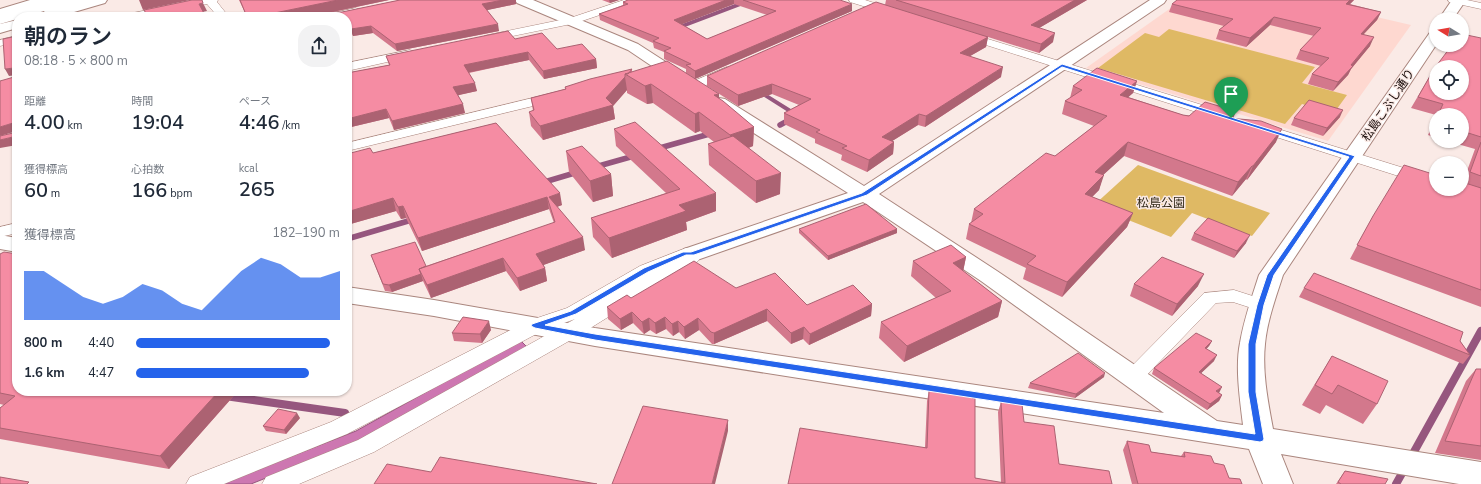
<!DOCTYPE html>
<html lang="ja">
<meta charset="utf-8">
<style>
:root{--surface:#fff;--page:#f2f2f3;--text:#1f2937;--muted:#747a83;--accent:#2563eb}
body{margin:0;font-family:"Nunito Sans","Noto Sans JP",sans-serif;background:var(--page);color:var(--text);height:100vh;display:flex;flex-direction:column;font-size:15px;white-space:nowrap}
*{box-sizing:border-box;margin:0}
p{font-size:13px;color:var(--muted)}
.icon{flex:none;width:22px;height:22px;fill:none;stroke:currentColor;stroke-width:2;stroke-linecap:round;stroke-linejoin:round}
.map{position:relative;flex:1;overflow:hidden}
.panel{position:absolute;left:12px;top:12px;width:340px;height:384px;display:flex;flex-direction:column;background:var(--surface);border-radius:16px;box-shadow:0 1px 3px #0004}
.panel>*{flex:none}
.needle{width:26px;rotate:281deg}
.fabs{position:absolute;left:1429px;top:12px;display:grid;gap:8px}
.fabs a{display:grid;place-items:center;width:40px;height:40px;border-radius:50%;background:var(--surface);box-shadow:0 1px 3px #0004;font-size:20px}
.pin{position:absolute;display:grid;place-items:center;width:34px;height:34px;color:#fff;margin:-41px -17px;border-radius:50% 50% 50% 0;rotate:-45deg;box-shadow:0 0 4px #0007}
.pin .icon{rotate:45deg}
.round{display:grid;place-items:center;flex:none;width:42px;height:42px;border-radius:16px;background:var(--page)}
.summary{display:flex;align-items:center;justify-content:space-between;height:68px;padding:0 12px}
h1{font-size:22px;font-weight:600;line-height:30px}
.metrics{display:grid;grid-template-columns:repeat(3,1fr);gap:6px;height:68px;padding:4px 12px}
.metrics div{display:grid;align-content:center}
.metrics b{font-size:20px;font-weight:600}
.metrics small{font-size:11px;font-weight:400}
.metrics p{font-size:11px}
.chart{height:112px;padding:8px 12px}
.chart p{display:flex;justify-content:space-between}
.chart svg{width:100%;height:72px;margin-top:4px;fill:var(--accent);opacity:.7}
ul{padding:0 12px;list-style:none;font-size:13px}
li{display:grid;grid-template-columns:64px 48px 1fr;align-items:center;height:30px}
li i{height:10px;border-radius:5px;background:var(--accent)}
.map>svg:first-child{display:block}
.built{fill:#fed8d0}
.green{fill:#dfb964}
.water{fill:#cd77b1;stroke:#96567e}
.lines{fill:none;stroke-linecap:round;stroke-linejoin:round}
.stream-far2{stroke:#96567e;stroke-width:4}
.stream-far1{stroke:#96567e;stroke-width:5.5}
.stream{stroke:#96567e;stroke-width:8}
.minor-casing{stroke:#aa867e;stroke-width:1}
.tertiary-casing{stroke:#aa867e;stroke-width:2}
.motorway-casing{stroke:#aa867e;stroke-width:2}
.minor{fill:#fff;fill-rule:evenodd}
.tertiary{fill:#fff;fill-rule:evenodd}
.motorway{fill:#fff;fill-rule:evenodd}
.wall{fill:#d3788c;fill-rule:evenodd}
.shaded-wall{fill:#ac6272}
.building{fill:#f58ca3;stroke:#ac6272;fill-rule:evenodd}
.route{fill:#2563eb;stroke:#fff;fill-rule:evenodd}
.labels{text-anchor:middle;dominant-baseline:central;stroke-width:3;stroke-linejoin:round;paint-order:stroke}
.street-label{font-size:12px;fill:#150907;stroke:#faeae6}
.park-label{font-size:12px;fill:#312917;stroke:#faeae6}
</style>
<div class="map">
<svg width="1481" height="484" viewBox="0 0 1481 484">
<rect width="100%" height="100%" fill="#faeae6"/>
<path class="built" d="M1182 0 1312 2 1411 25 1328 141 1086 68Z"/>
<path class="green" d="M1169 29 1315 67 1302 83 1347 95 1334 113 1302 104 1285 124 1098 68 1145 33 1159 37Z
M1138 165 1270 213 1252 236 1192 213 1171 237 1093 206Z"/>
<path class="water" d="M520 340 527 347 361 440 251 484H220L356 431Z"/>
<g class="lines">
<path class="stream-far2" d="M677 28 751 0
M760 92 795 114"/>
<path class="stream-far1" d="M780 125 791 119
M656 149 713 133
M595 167 634 156
M541 183 578 172
M347 239 415 219"/>
<path class="stream" d="M225 396 345 413
M1410 459 1481 331
M1396 484 1405 468"/>
<g class="minor-casing">
<path id="minor" d="M198 0H218L217 2 229 17H218L207 4 144 17H123L128 14Z
M624 0H639L638 2 576 23 488 41 484 40 482 38 484 36 488 35 570 18Z
M849 0H865L896 10 897 12 892 15 850 2Z
M1448 0H1467L1481 3V9L1449 2Z
M356 8 361 11 360 13 343 17H323L324 15Z
M965 32 1225 112 1227 115 1225 118H1215L961 37 959 35 961 33Z
M17 36V42L0 46V40Z
M410 50 414 52 416 54 414 56 347 71V63Z
M727 67 731 68 733 71 731 74 697 89H689L687 86 689 83Z
M553 93 558 94 559 97 558 100 347 151V143Z
M1259 123 1436 178V188L1254 130 1252 127 1254 124Z
M17 223V233L0 237V227Z
M686 248 698 250 701 257 698 261 576 337 374 452 299 484H262L266 477 358 440 575 319 542 331 347 434 224 484H186L190 477 331 422 528 321 567 308 640 266Z
M1234 290 1268 301 1270 305 1268 309 1261 311 1233 302 1216 303 1140 382 1133 385 1126 382 1123 377 1126 372 1204 293Z"/>
</g>
<g class="tertiary-casing">
<path id="tertiary" d="M30 0H52L50 3 0 17V9Z
M86 0H107L105 3 57 17H35L37 14Z
M515 0H533L638 44 689 77 691 80 689 83 683 85 677 83 628 50 517 3Z
M1150 0H1166L1164 3 879 194 997 271 1217 421 1243 425C1240 400 1235 367 1240 343 1244 319 1252 297 1259 275L1431 31 1436 30V45L1283 275C1276 297 1267 321 1265 344 1262 372 1268 402 1273 429L1481 462V484H1459L1281 454 1293 484H1263L1249 449 595 346 434 316 347 303V287L434 300 595 328 1164 413 981 281 863 202 700 259 692 261 684 259 681 254 684 249 848 193 713 107 711 103 713 99 719 98 725 99 864 186Z
M1452 0H1466L1453 19H1439Z
M17 20V28L0 33V24Z
M0 235 17 238V252L0 249Z"/>
</g>
<g class="motorway-casing">
<path id="motorway" d="M51 0H95L93 3 51 15 46 14 44 11 24 17H17V19L0 24V16Z"/>
</g>
<use href="#minor" class="minor"/>
<use href="#tertiary" class="tertiary"/>
<use href="#motorway" class="motorway"/>
</g>
<path class="wall" d="M239 0H389L333 12H342L400 0H516V4L487 10 499 31 397 51 373 33 353 36 347 23V17H335L333 12 307 17H247Z
M602 0H619L610 3Z
M628 0H840L852 11 695 79 686 73V69L664 59V52L654 48 653 43 600 20 599 14 623 5V2ZM734 4 767 15 707 39 681 24Z
M886 0H1087L1039 28 1053 42 1039 53 988 37 986 47 970 56 1001 77 925 127 918 125 892 141 894 142 893 154 867 172 841 160 842 155 815 143V139L784 124V113L799 105 772 94 738 106 707 86V76L885 5Z
M1177 0H1354L1350 4 1381 12 1377 20 1364 34 1370 46 1351 69 1348 75 1333 91 1308 84 1312 74 1321 66 1296 59 1300 50 1314 36 1270 25 1246 47 1216 39 1219 30 1224 26 1169 12 1172 4Z
M1481 38V307L1350 259 1373 216 1436 175 1463 182 1475 149 1447 141H1462V115H1436L1411 108 1434 69Z
M515 39 596 59 597 68 544 79 529 60 469 73 477 91 458 95 465 113 394 130 389 118 347 128V73L389 65 386 56Z
M632 69V72L719 99 754 127 753 146 749 148 780 194 756 203 709 165 708 144 714 142 700 131 695 133 653 103 647 104 627 93V90L613 106 615 119 543 140 531 126 529 112 533 111 531 98 565 89V87Z
M1137 81 1133 93 1128 97 1183 115 1233 119 1276 142 1247 180 1246 179 1232 196 1124 156 1103 175 1099 190 1092 197 1133 213 1127 227 1062 297 1023 279 1026 268 966 239 969 224 971 223 974 209 1055 156 1094 126 1062 114 1065 101 1070 98 1073 86Z
M1340 117 1323 136 1291 125 1294 118Z
M1436 117V138L1428 135Z
M496 123 562 205 557 207 585 250 543 265 545 268 547 281 520 291 506 271 431 298 423 281 392 292 385 291 371 255 426 266 554 223 549 209 422 251 406 218 401 219 396 211 347 225V154L373 153Z
M614 129 716 211 686 222 687 230 612 258 593 237 591 218 666 193 616 146Z
M566 151 611 174 613 196 593 202 569 172Z
M799 229H897V233L828 260 799 233Z
M1194 233 1246 243 1234 258 1191 240Z
M0 254 17 391H238L169 469 0 439V408L4 405 0 404Z
M966 257 963 271 1002 301 998 317 904 362 879 338 881 322 936 298 911 276 913 261Z
M1134 284 1198 286 1172 316 1130 296Z
M736 288 807 305 872 304 871 316 809 345 803 339 791 344 767 321 714 344H712L699 330 685 339 679 332 673 336 666 329 656 334 650 330 644 334 633 323 621 330 608 319 607 307 631 298Z
M1304 288 1460 341 1470 355 1463 364 1299 297Z
M491 330 482 343 454 341 452 333Z
M1212 341 1209 346 1206 349 1214 361 1201 373 1219 393 1222 395 1219 401 1207 410 1152 374 1154 368Z
M1332 356 1377 404 1363 424 1326 405 1320 414 1302 405Z
M1476 369H1481V460L1435 453 1466 381Z
M1104 377 1075 398 1028 388 1030 383Z
M246 391H259L258 393Z
M929 391 975 478 1001 483 998 412 1001 402 1024 422 1059 464 1112 484H788L925 447 927 401Z
M300 418 286 434 266 431 263 426Z
M1127 441 1151 452 1181 456 1184 452 1214 463 1229 478 1242 484H1132L1123 450Z
M1345 471 1385 484H1336Z"/>
<path class="shaded-wall" d="M139 0H190L143 10Z
M338 0H389L308 17H255Z
M503 0H516V4L483 11 482 4Z
M609 0H619L610 3Z
M726 0H734V4L675 27 674 20Z
M1075 0H1087L1029 34 1031 25Z
M1350 0H1354L1342 12 1346 4Z
M203 3 207 11 202 12 199 4Z
M852 4V11L695 79V71Z
M1381 12 1377 20 1356 42 1361 34Z
M1274 17 1270 25 1246 47 1250 38Z
M498 24 499 31 397 51 395 44Z
M371 26 373 33 353 36 351 29Z
M1055 33 1053 42 1039 53 1041 44Z
M988 37 986 47 958 63 960 53Z
M1374 37 1370 46 1351 69 1348 75 1333 91 1338 82Z
M528 52 529 60 466 73 464 65Z
M596 59 597 68 544 79 543 71Z
M1003 67 1001 77 925 127 926 116Z
M14 68 17 75 9 76 5 69Z
M625 77 627 90 613 106 615 119 543 140 540 126Z
M1137 81 1133 93 1116 108 1120 95Z
M475 83 477 91 455 96 453 87Z
M651 84 653 103 647 104 645 86Z
M772 84V94L738 106V95Z
M719 94V112L714 95Z
M463 104 465 113 394 130 392 121Z
M386 109 389 118 347 128V119Z
M1343 110 1340 117 1323 136 1327 128Z
M1236 111 1231 124 1229 118Z
M699 112 700 131 695 133V114Z
M919 114 918 125 881 148 882 137Z
M13 123 17 131 0 136V127Z
M754 127 753 146 730 154V135Z
M1282 129 1276 142 1247 180 1253 166Z
M17 136V145L0 148V140Z
M894 142 893 154 867 172 869 160Z
M1128 142 1124 156 1091 186 1095 172Z
M1252 166 1246 179 1232 196 1238 182Z
M781 173 780 194 756 203V181Z
M611 174 613 196 593 202 590 181Z
M1104 175 1099 190 1081 208 1085 194Z
M560 193 562 205 551 209 549 197Z
M716 193V211L686 222 687 230 612 258 609 238 679 205Z
M547 197 549 209 422 251 418 238Z
M393 198 396 211 347 225V212Z
M403 206 406 218 401 219 398 207Z
M1133 213 1127 227 1062 297 1067 282Z
M897 229V233L828 260V256Z
M1250 235 1246 243 1234 258 1237 251Z
M583 237 585 250 538 267 536 254Z
M966 257 963 272 953 263Z
M503 258 506 271 431 298 427 285Z
M545 268 547 281 520 291 517 278Z
M421 274 423 281 392 292 389 285Z
M1204 274 1198 286 1172 316 1177 304Z
M1002 301 998 317 904 362 907 346Z
M872 304 871 316 809 345 810 334Z
M767 309V321L714 344V333Z
M632 312 633 323 621 330 620 319Z
M665 317 666 329 656 334 655 323Z
M649 318 650 330 644 334 642 322Z
M698 318 699 330 685 339 684 327Z
M489 321 491 330 482 343 480 334Z
M678 321 679 332 673 336 672 324Z
M804 327 803 339 791 344V333Z
M1212 341 1209 346 1202 354 1205 348Z
M1217 355 1214 361 1196 378 1199 372Z
M1105 373 1104 377 1075 398 1076 394Z
M1222 387 1219 393 1216 391Z
M219 391H238L169 469 160 456Z
M1222 395 1219 401 1207 410 1210 404Z
M297 413 300 418 286 434 284 430Z
M728 420V431L715 484H712Z"/>
<path class="building" d="M192 0H202L203 3 199 4 206 17H148L144 10Z
M240 0H338L255 17H247Z
M400 0H503L482 4 498 24 395 44 371 26 351 29 347 21V17H345V16L339 17 333 12H342Z
M628 0H726L674 20 707 39 776 11 743 0H840L852 4 695 71 686 65 691 64 664 51 671 48 653 41 659 38 599 14 628 4 623 2Z
M896 0H1075L1031 25 1055 33 1041 44Z
M1177 0H1350L1346 4 1381 12 1361 34 1374 37 1351 65 1353 66 1338 82 1312 74 1329 58 1300 50 1321 28 1274 17 1250 38 1219 30 1233 19 1172 4Z
M876 2 988 37 960 53 1003 67 926 116 919 114 882 137 894 142 869 160 842 148 847 146 816 132 820 130 784 113 811 99 772 84 738 95 707 76Z
M508 31 515 39 542 33 557 49 582 44 596 59 543 71 528 52 464 65 475 83 453 87 463 104 392 121 386 109 347 119V73L390 65 386 56Z
M1462 34 1481 38V137L1462 131V115H1438L1443 104 1418 97 1434 69 1452 45H1462ZM1436 67H1462V93H1436Z
M17 36V136L0 140V136L13 133V123L0 127V81L14 77V68L5 69 3 39Z
M667 61 719 94 714 95 723 101 754 127 730 135 699 112 695 114 651 84 645 86 625 74Z
M1097 68 1137 81 1120 95 1183 115 1189 116 1205 102 1236 111 1229 118 1261 121 1282 129 1253 166H1252L1238 182 1128 142 1095 172 1104 175 1085 194 1133 213 1067 282 1027 264 1036 256 969 224 983 214 974 209 1046 153 1055 156 1107 116 1065 101 1082 90 1073 86Z
M632 69 628 74H625V77L606 98 613 105 540 126 529 112 534 110 531 98 566 89 565 87 590 79Z
M1309 100 1343 110 1327 128 1294 118Z
M635 122 716 193 679 205 686 211 609 238 591 218 680 189 614 129Z
M496 123 560 193 549 197 583 237 536 254 545 268 517 278 503 258 427 285 419 269 555 222 547 197 418 238 403 206 398 207 393 198 347 212V154L370 148 373 153Z
M733 136 781 173 756 181 708 144Z
M17 139V146H15Z
M1481 142V176L1470 172Z
M582 146 611 174 590 181 566 151Z
M1404 165 1436 175V189H1462V182L1481 188V290L1357 245 1373 216Z
M866 204 897 229 828 256 799 229Z
M1208 218 1250 235 1237 251 1194 233Z
M415 242 426 266 419 269 421 274 389 285 383 284 371 255Z
M951 245 966 257 953 263 1002 301 907 346 881 322 951 291 913 261Z
M4 252 17 254V391H219L160 456 0 428V408L15 396 0 393V254Z
M1162 257 1204 274 1177 304 1134 284Z
M694 261 736 288 775 273 807 305 853 285 872 304 810 334 804 327 791 333 767 309 714 333 711 332 698 318 684 327 678 321 672 324 665 317 655 323 649 318 642 322 632 312 620 319 607 307 627 295 631 298Z
M1314 273 1463 332 1460 341 1470 355 1304 288Z
M463 317 489 321 480 334 452 333Z
M1196 333 1212 341 1205 348 1217 355 1199 372 1222 387 1216 391 1222 395 1210 404 1154 368Z
M1078 353 1105 373 1076 394 1030 383Z
M1332 356 1388 381 1377 404 1338 385 1332 394 1315 385Z
M1476 369H1481V446L1445 441Z
M929 391 972 396V398H975V478L1005 483 1001 402 1022 404 1024 422 1054 426 1059 464 1109 471 1112 484H788L800 428 927 448Z
M643 406 728 420 712 484H612Z
M278 409 297 413 284 430 263 426Z
M1127 441 1149 445 1151 452 1185 457 1184 452 1211 456 1214 463 1224 465 1229 478 1240 479 1242 484H1138Z
M440 457 597 484H374L387 464 431 472Z
M1345 471 1388 479 1385 484H1341L1338 482Z
M0 477 29 482 27 484H0Z"/>
<path class="route" d="M1062 64 1355 156 1274 275 1264 305 1256 344V392L1264 439 1263 441 1260 442 595 340 535 328 531 326 532 324 571 311 644 268 683 252H691L862 193ZM1062 67 1349 157 1267 275 1257 305 1248 344V392L1255 434 595 334 545 325 576 314 648 272 686 255H694L867 195Z"/>
<g class="labels">
<g class="street-label">
<text transform="translate(1388 105) rotate(-56)">松島こぶし通り</text>
</g>
<g class="park-label">
<text x="1161" y="203">松島公園</text>
</g>
</g>
</svg>
<div class="fabs">
<a><svg class="needle" viewBox="-14 -14 28 28"><path d="M0-13l5 13h-10z" fill="#e53935"/><path d="M0 13l5-13h-10z" fill="#747a83"/></svg></a>
<a><svg class="icon" aria-label="locate" viewBox="0 0 24 24"><circle cx="12" cy="12" r="6"/><path d="M12 2v4M12 18v4M2 12h4M18 12h4"/></svg></a>
<a>+</a>
<a>−</a>
</div>
<div class="pin" style="left:1231px;top:118px;background:#1e9e55"><svg class="icon" aria-label="arrive" viewBox="0 0 24 24"><path d="M6 21V4h12l-3 4 3 4H6"/></svg></div>
<section class="panel">
<div class="summary"><div><h1>朝のラン</h1><p>08:18 · 5 × 800 m</p></div><a class="round"><svg class="icon" aria-label="share" viewBox="0 0 24 24"><path d="M12 15V3M7 8l5-5 5 5M5 13v7h14v-7"/></svg></a></div>
<div class="metrics">
<div><p>距離</p><b>4.00<small> km</small></b></div>
<div><p>時間</p><b>19:04</b></div>
<div><p>ペース</p><b>4:46<small> /km</small></b></div>
</div>
<div class="metrics">
<div><p>獲得標高</p><b>60<small> m</small></b></div>
<div><p>心拍数</p><b>166<small> bpm</small></b></div>
<div><p>kcal</p><b>265</b></div>
</div>
<div class="chart"><p><span>獲得標高</span>182–190 m</p>
<svg viewBox="0 0 160 44" preserveAspectRatio="none"><path d="M0 44V14L10 14L20 22L30 30L40 34L50 30L60 22L70 26L80 34L90 38L100 26L110 14L120 6L130 10L140 18L150 18L160 14V44z"/></svg>
</div>
<ul>
<li><b>800 m</b>4:40<i style="width:95%"></i></li>
<li><b>1.6 km</b>4:47<i style="width:85%"></i></li>
</ul>
</section>
</div>
